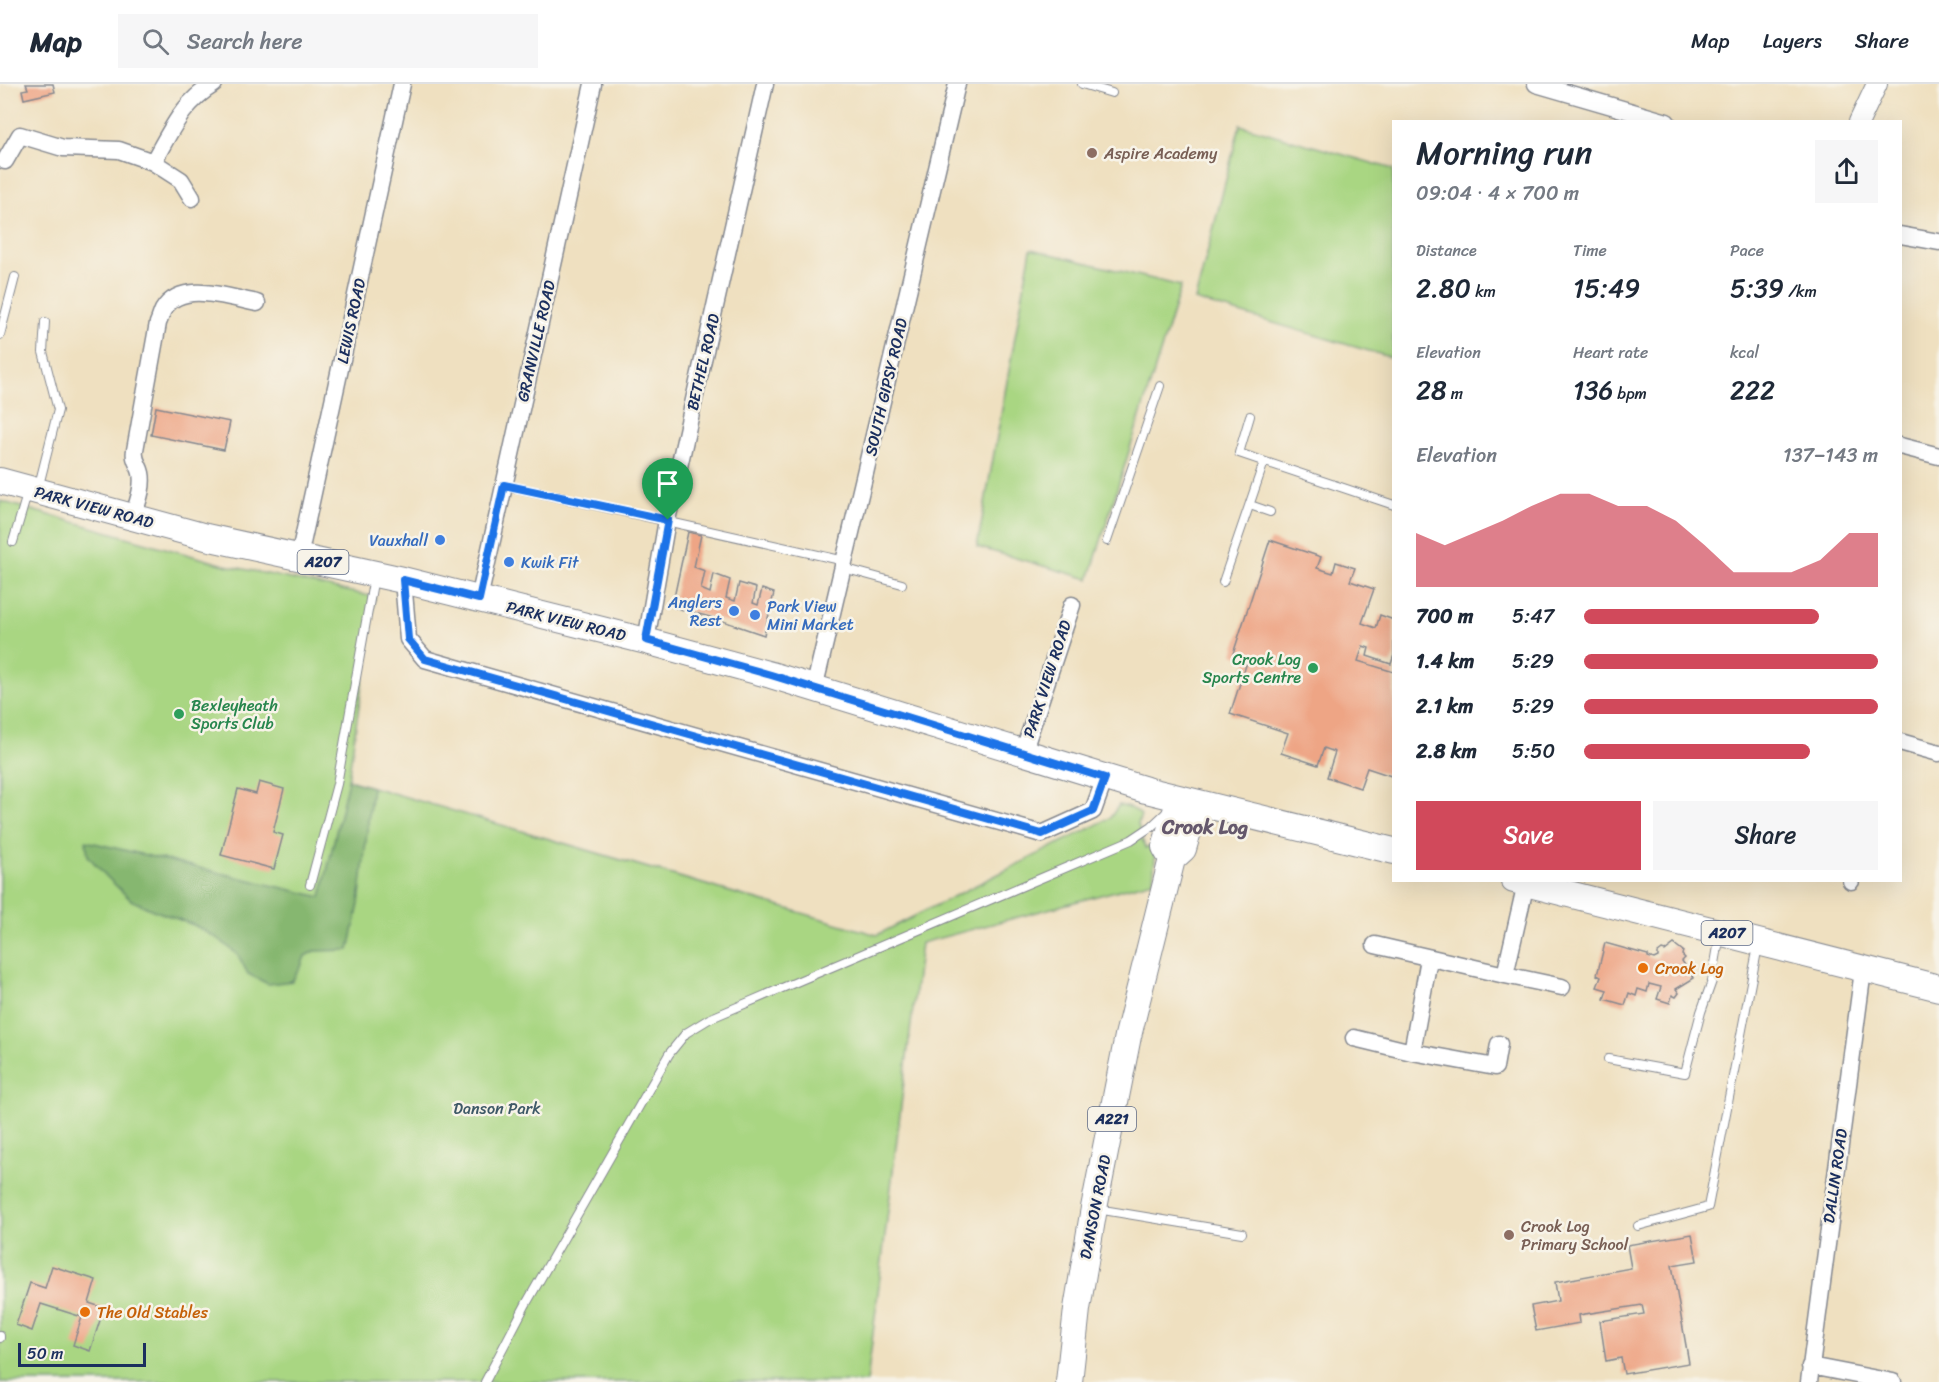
<!DOCTYPE html>
<meta charset="utf-8">
<style>
:root{--surface:#fff;--page:#f6f6f7;--text:#1f2937;--muted:#747a83;--line:#e0e1e3;--accent:#d1495b}
body{margin:0;font-family:Sriracha,sans-serif;background:var(--page);color:var(--text);height:100vh;display:flex;flex-direction:column;font-size:22px;white-space:nowrap}
*{box-sizing:border-box;margin:0}
p{font-size:20px;color:var(--muted)}
.icon{flex:none;width:33px;height:33px;fill:none;stroke:currentColor;stroke-width:2;stroke-linecap:round;stroke-linejoin:round}
.map{position:relative;flex:1;overflow:hidden}
.side{position:absolute;left:1392px;top:36px;width:510px;height:762px;display:flex;flex-direction:column;background:var(--surface);border-radius:0px;box-shadow:0 6px 24px #0002}
.side>*{flex:none}
.scale{position:absolute;left:18px;bottom:15px;width:128px;box-sizing:border-box;padding-left:6px;border:3px solid #1b2f5e;border-top:0;font-size:16px;line-height:21px;white-space:nowrap;color:#1b2f5e;-webkit-text-stroke:4px #f7f3e8;paint-order:stroke}
.pin{position:absolute;display:grid;place-items:center;width:51px;height:51px;color:#fff;margin:-62px -26px;border-radius:50% 50% 50% 0;rotate:-45deg;box-shadow:0 0 6px #0007}
.pin .icon{rotate:45deg}
.round{display:grid;place-items:center;flex:none;width:63px;height:63px;border-radius:0px;background:var(--page)}
.overview{display:flex;align-items:center;justify-content:space-between;height:102px;padding:0 24px}
h1{font-size:33px;font-weight:600;line-height:45px}
.stats{display:grid;grid-template-columns:repeat(3,1fr);gap:9px;height:102px;padding:6px 24px}
.stats div{display:grid;align-content:center}
.stats b{font-size:26px;font-weight:600}
.stats small{font-size:16px;font-weight:400}
.stats p{font-size:16px}
.chart{height:168px;padding:12px 24px}
.chart p{display:flex;justify-content:space-between}
.chart svg{width:100%;height:108px;margin-top:6px;fill:var(--accent);opacity:.7}
.primary-button{display:flex;gap:12px;margin-top:auto;padding:12px 24px}
.primary-button a{flex:1;height:69px;border-radius:0px;background:var(--accent);color:#fff;font-size:24px;font-weight:600;line-height:69px;text-align:center}
.primary-button a+a{background:var(--page);color:var(--text)}
ul{padding:0 24px;list-style:none;font-size:20px}
li{display:grid;grid-template-columns:96px 72px 1fr;align-items:center;height:45px}
li i{height:15px;border-radius:8px;background:var(--accent)}
header{display:flex;align-items:center;gap:36px;box-sizing:border-box;height:84px;padding:0 30px;background:var(--surface);border-bottom:2px solid var(--line)}
header strong{font-size:28px}
nav{display:flex;gap:33px;margin-inline-start:auto;font-size:21px}
.search{width:420px;height:54px;background:var(--page);display:flex;align-items:center;gap:15px;box-sizing:border-box;padding:0 21px;border-radius:0px;color:var(--muted);font-size:22px}
.map>svg:first-child{display:block}
.green{fill:#a9d682;stroke:#628270;stroke-width:1.5}
.forest{fill:#86b770;stroke:#507367;stroke-width:1.5}
.building{fill:#eea585}
.lines{fill:none;stroke-linecap:round;stroke-linejoin:round}
.service-casing{stroke:#85888f;stroke-width:10}
.minor-casing{stroke:#85888f;stroke-width:19}
.tertiary-casing{stroke:#85888f;stroke-width:22}
.primary-casing{stroke:#85888f;stroke-width:28}
.service{stroke:#fff;stroke-width:8}
.minor{stroke:#fff;stroke-width:16}
.tertiary{stroke:#fff;stroke-width:20}
.primary{stroke:#fff;stroke-width:26}
.route-casing{stroke:#fff;stroke-width:12}
.route{stroke:#1a73e8;stroke-width:8}
.education-dot{fill:#8d6e63;stroke:#f7f3e8;stroke-width:2}
.shop-dot{fill:#3f7fe0;stroke:#f7f3e8;stroke-width:2}
.leisure-dot{fill:#2e9e5b;stroke:#f7f3e8;stroke-width:2}
.food-dot{fill:#e8710a;stroke:#f7f3e8;stroke-width:2}
.labels{text-anchor:middle;dominant-baseline:central;stroke-width:5;stroke-linejoin:round;paint-order:stroke}
.shield{fill:#f7f3e8;stroke:#5d6a87;stroke-width:1.5}
.shield-label{font-size:15px;font-weight:bold;fill:#1b2f5e}
.education-label{font-size:16px;fill:#785e54;stroke:#f7f3e8;text-anchor:start}
.street-label{font-size:16px;fill:#1b2f5e;stroke:#f7f3e8}
.shop-label{font-size:16px;fill:#366cbe;stroke:#f7f3e8;text-anchor:end}
.leisure-label{font-size:16px;fill:#27864d;stroke:#f7f3e8;text-anchor:end}
.food-label{font-size:16px;fill:#c56008;stroke:#f7f3e8;text-anchor:start}
.park-label{font-size:16px;fill:#3e5967;stroke:#f7f3e8}
.quarter-label{font-size:20px;font-weight:bold;fill:#65586c;stroke:#f7f3e8}
</style>
<header>
<strong>Map</strong>
<div class="search"><svg class="icon" aria-label="search" viewBox="0 0 24 24"><circle cx="10" cy="10" r="6"/><path d="M15 15l6 6"/></svg>Search here</div>
<nav><a>Map</a><a>Layers</a><a>Share</a></nav>
</header>
<div class="map">
<svg width="1939" height="1298" viewBox="0 0 1939 1298">
<rect width="100%" height="100%" fill="#f7f3e8"/>
<filter id="ink" filterUnits="userSpaceOnUse"><feTurbulence type="fractalNoise" baseFrequency=".0167" numOctaves="2"/><feDisplacementMap in="SourceGraphic" scale="12" xChannelSelector="R" yChannelSelector="G"/><feConvolveMatrix kernelMatrix="1 2 1 2 8 2 1 2 1" color-interpolation-filters="sRGB"/></filter>
<filter id="wash" filterUnits="userSpaceOnUse"><feTurbulence type="fractalNoise" baseFrequency=".008" numOctaves="4" result="noise"/><feDisplacementMap in="SourceGraphic" scale="24" xChannelSelector="R" yChannelSelector="G"/><feGaussianBlur stdDeviation="1.35" result="paint"/><feColorMatrix in="noise" values="0 0 0 0 0 0 0 0 0 0 0 0 0 0 0 0 0 1.4 0 .05"/><feComposite in="paint" operator="in"/></filter>
<g filter="url(#wash)">
<rect width="100%" height="100%" fill="#efe0c0"/>
<path class="green" d="M1240 41 1393 85V274L1195 216Z
M1031 165 1181 202 1089 495 977 463Z
M0 417 225 481 375 513 348 696 877 851 1110 734 1119 721 1135 726 1141 731 1138 740 1145 764 1156 762 1153 797 921 859 867 1298H0Z"/>
<path class="forest" d="M348 696 372 703 359 820 349 866 314 867 305 872 301 883 292 897 268 900 248 890 238 871 220 856 194 841 153 826 131 816 106 792 88 772 86 757 321 813Z"/>
<g id="blocks">
<path class="building" d="M26 0H53L55 8 24 15 22 6 28 5Z
M156 323 230 338 224 366 151 351Z
M688 448 701 451 694 483 705 487 701 505 710 509 714 490 730 496 726 514 735 517 739 499 756 504 753 519 758 521 762 505 774 509 764 551 714 534 672 523Z
M1270 456 1321 473 1317 484 1333 489 1336 478 1355 484 1350 497 1374 505 1362 539 1376 544 1380 531 1394 536V571L1391 580 1367 572 1369 564 1363 562 1358 577 1394 588V693L1367 684 1360 704 1327 693 1335 668 1324 664 1318 681 1281 669 1288 649 1230 630 1248 575 1233 570Z
M259 698 284 705 273 748 283 751 274 785 221 771 238 705 256 710Z
M1605 859 1648 871V873L1654 875 1658 873V869L1662 866 1665 867 1674 860 1683 867 1682 871 1685 874 1682 877 1694 894 1676 905 1679 909 1676 913 1672 911 1670 919 1657 915 1661 903 1649 900 1647 908 1638 905 1636 912 1629 909 1625 921 1604 915 1607 906 1597 903 1601 893 1597 891Z
M1692 1150 1697 1177 1672 1181 1689 1279 1624 1290 1621 1274 1606 1277 1600 1237 1644 1230 1642 1221 1579 1231 1580 1239 1536 1247 1531 1222 1558 1217 1555 1198 1631 1184 1627 1161Z
M52 1182 96 1196 89 1219 104 1224 90 1267 73 1261 82 1233 41 1220 32 1247 16 1241 30 1199 45 1204Z"/>
</g>
</g>
<g filter="url(#ink)">
<use href="#blocks" fill-opacity="0" stroke="#85888f" stroke-width="1.5"/>
<g class="lines">
<g class="service-casing">
<path id="service" d="M1082 0 1112 9
M0 251 15 193
M1250 332 1239 369 1394 421
M504 401 845 477
M38 405 58 326 43 268 45 238
M1250 421 1270 428
M1107 457 1160 302
M13 458 28 407
M843 484 902 500
M1223 498 1264 378
M310 801 337 700 374 493
M1608 975 1685 989 1701 928 1712 897 1720 851
M1097 1125 1242 1149
M1638 1142 1708 1123 1758 862
M0 1252V1254
M485 1298 526 1220 669 970 686 949 709 935 1131 756 1152 742 1169 726"/>
</g>
<g class="minor-casing">
<path id="minor" d="M1536 0 1667 38
M5 77 20 51 63 64 119 66 153 78C171 47 182 19 214 0
M153 78 181 96 192 114
M1900 151 1939 158
M1900 362 1939 372
M133 433C137 420 144 403 141 389 139 380 133 376 135 366L158 239C160 235 161 230 163 226 181 195 230 214 257 219
M299 473 402 0
M403 496 408 555 425 575 1042 750 1093 727 1105 694
M479 515 593 0
M646 557 667 436 765 0
M814 605 957 0
M1900 658 1939 669
M1023 669 1072 521
M1851 797V796
M1375 861 1505 891 1526 799
M1429 875 1412 968 1495 983 1499 960
M1505 891 1562 903
M1354 954 1412 968
M1810 1282 1893 1298
M1809 1298 1863 886"/>
</g>
<g class="tertiary-casing">
<path id="tertiary" d="M1859 38 1877 0"/>
</g>
<g class="primary-casing">
<path id="primary" d="M0 397 206 453 403 496 646 557 771 591 1146 706 1394 767
M1172 775 1165 763 1180 715
M1514 796 1939 904
M1069 1298 1077 1225 1094 1124 1128 952 1172 775 1183 765 1196 719"/>
</g>
<use href="#service" class="service"/>
<use href="#minor" class="minor"/>
<use href="#tertiary" class="tertiary"/>
<use href="#primary" class="primary"/>
</g>
</g>
<g class="lines" filter="url(#ink)">
<g class="route-casing">
<path id="route" d="M504 401 668 436 646 556 771 591 1105 694 1093 727 1042 750 425 575 408 555 403 496 479 515Z"/>
</g>
<use href="#route" class="route"/>
</g>
<g class="education-dot">
<circle cx="1092" cy="69" r="6"/>
<circle cx="1509" cy="1151" r="6"/>
</g>
<g class="shop-dot">
<circle cx="440" cy="456" r="6"/>
<circle cx="509" cy="478" r="6"/>
<circle cx="734" cy="527" r="6"/>
<circle cx="755" cy="531" r="6"/>
</g>
<g class="leisure-dot">
<circle cx="1313" cy="584" r="6"/>
<circle cx="179" cy="630" r="6"/>
</g>
<g class="food-dot">
<circle cx="1643" cy="884" r="6"/>
<circle cx="85" cy="1228" r="6"/>
</g>
<g class="labels">
<g class="shield">
<rect x="297.5" y="466" width="51" height="24" rx="4.5"/>
<rect x="1701.5" y="837" width="51" height="24" rx="4.5"/>
<rect x="1088" y="1023" width="48" height="24" rx="4.5"/>
</g>
<g class="shield-label">
<text x="323" y="478">A207</text>
<text x="1727" y="849">A207</text>
<text x="1112" y="1035">A221</text>
</g>
<g class="education-label">
<text x="1104" y="69">Aspire Academy</text>
<text x="1521" y="1142">Crook Log<tspan x="1521" dy="18">Primary School</tspan></text>
</g>
<g class="street-label">
<text transform="translate(351 237) rotate(-78)">LEWIS ROAD</text>
<text transform="translate(536 257) rotate(-77)">GRANVILLE ROAD</text>
<text transform="translate(703 278) rotate(-77)">BETHEL ROAD</text>
<text transform="translate(886 303) rotate(-77)">SOUTH GIPSY ROAD</text>
<text transform="translate(94 423) rotate(15)">PARK VIEW ROAD</text>
<text transform="translate(566 537) rotate(14)">PARK VIEW ROAD</text>
<text transform="translate(1047 595) rotate(-72)">PARK VIEW ROAD</text>
<text transform="translate(1835 1092) rotate(-82)">DALLIN ROAD</text>
<text transform="translate(1095 1123) rotate(-79)">DANSON ROAD</text>
</g>
<g class="shop-label">
<text x="428" y="456">Vauxhall</text>
<text x="521" y="478" text-anchor="start">Kwik Fit</text>
<text x="722" y="518">Anglers<tspan x="722" dy="18">Rest</tspan></text>
<text x="767" y="522" text-anchor="start">Park View<tspan x="767" dy="18">Mini Market</tspan></text>
</g>
<g class="leisure-label">
<text x="1301" y="575">Crook Log<tspan x="1301" dy="18">Sports Centre</tspan></text>
<text x="191" y="621" text-anchor="start">Bexleyheath<tspan x="191" dy="18">Sports Club</tspan></text>
</g>
<g class="food-label">
<text x="1655" y="884">Crook Log</text>
<text x="97" y="1228">The Old Stables</text>
</g>
<g class="park-label">
<text x="497" y="1024">Danson Park</text>
</g>
<g class="quarter-label">
<text x="1205" y="743">Crook Log</text>
</g>
</g>
</svg>
<div class="scale">50 m</div>
<div class="pin" style="left:668px;top:436px;background:#1e9e55"><svg class="icon" aria-label="arrive" viewBox="0 0 24 24"><path d="M6 21V4h12l-3 4 3 4H6"/></svg></div>
<section class="side">
<div class="overview"><div><h1>Morning run</h1><p>09:04 · 4 × 700 m</p></div><a class="round"><svg class="icon" aria-label="share" viewBox="0 0 24 24"><path d="M12 15V3M7 8l5-5 5 5M5 13v7h14v-7"/></svg></a></div>
<div class="stats">
<div><p>Distance</p><b>2.80<small> km</small></b></div>
<div><p>Time</p><b>15:49</b></div>
<div><p>Pace</p><b>5:39<small> /km</small></b></div>
</div>
<div class="stats">
<div><p>Elevation</p><b>28<small> m</small></b></div>
<div><p>Heart rate</p><b>136<small> bpm</small></b></div>
<div><p>kcal</p><b>222</b></div>
</div>
<div class="chart"><p><span>Elevation</span>137–143 m</p>
<svg viewBox="0 0 160 44" preserveAspectRatio="none"><path d="M0 44V22L10 27L20 22L30 17L40 11L50 6L60 6L70 11L80 11L90 17L100 27L110 38L120 38L130 38L140 33L150 22L160 22V44z"/></svg>
</div>
<ul>
<li><b>700 m</b>5:47<i style="width:80%"></i></li>
<li><b>1.4 km</b>5:29<i style="width:100%"></i></li>
<li><b>2.1 km</b>5:29<i style="width:100%"></i></li>
<li><b>2.8 km</b>5:50<i style="width:77%"></i></li>
</ul>
<div class="primary-button"><a>Save</a><a>Share</a></div>
</section>
</div>
